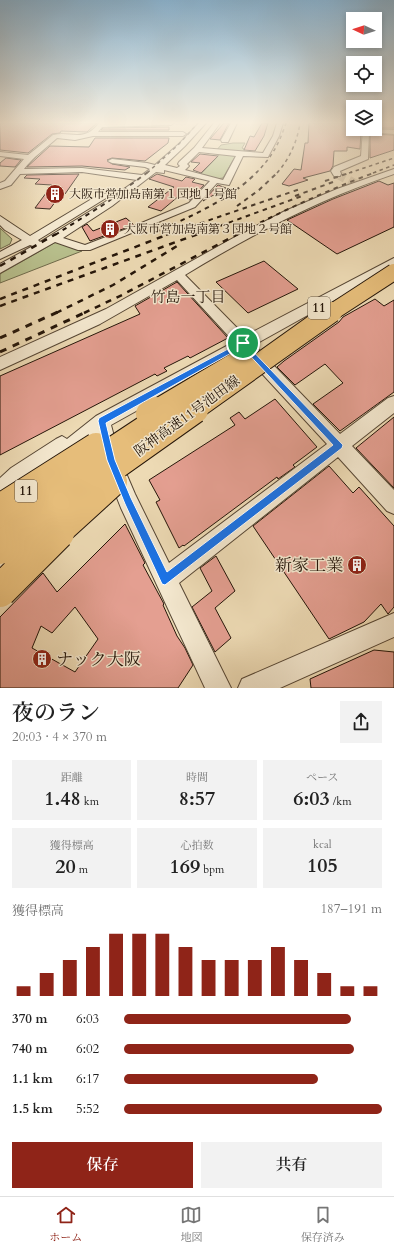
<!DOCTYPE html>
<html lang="ja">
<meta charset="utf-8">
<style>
:root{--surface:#fff;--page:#f2f2f2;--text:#222;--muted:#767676;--line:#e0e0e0;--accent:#8f2418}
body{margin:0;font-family:Cardo,"Noto Serif JP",serif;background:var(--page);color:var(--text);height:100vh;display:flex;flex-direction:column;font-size:15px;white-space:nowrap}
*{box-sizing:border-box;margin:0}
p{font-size:13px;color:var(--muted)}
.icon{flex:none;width:22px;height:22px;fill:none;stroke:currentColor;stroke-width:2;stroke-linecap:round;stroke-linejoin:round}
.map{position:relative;height:688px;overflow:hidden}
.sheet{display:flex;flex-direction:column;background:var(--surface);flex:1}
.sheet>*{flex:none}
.needle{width:26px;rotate:274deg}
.buttons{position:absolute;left:346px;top:12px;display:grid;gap:8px}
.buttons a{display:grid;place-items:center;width:36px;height:36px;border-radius:0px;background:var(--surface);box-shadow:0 2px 6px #0003;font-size:20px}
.pin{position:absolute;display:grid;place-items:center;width:34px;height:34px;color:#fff;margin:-17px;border:2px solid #fff;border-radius:50%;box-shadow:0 1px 4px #0007}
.round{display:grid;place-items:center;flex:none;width:42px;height:42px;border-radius:0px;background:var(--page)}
.summary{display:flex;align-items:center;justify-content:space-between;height:68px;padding:0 12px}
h1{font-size:22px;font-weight:600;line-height:30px}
.figures{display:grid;grid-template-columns:repeat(3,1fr);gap:6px;height:68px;padding:4px 12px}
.figures div{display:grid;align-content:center;border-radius:0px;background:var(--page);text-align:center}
.figures b{font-size:20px;font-weight:600}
.figures small{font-size:11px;font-weight:400}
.figures p{font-size:11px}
.chart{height:112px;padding:8px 12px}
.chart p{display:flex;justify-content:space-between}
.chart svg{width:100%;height:72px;margin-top:4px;stroke:var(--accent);stroke-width:6}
.primary-button{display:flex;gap:8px;margin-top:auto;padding:8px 12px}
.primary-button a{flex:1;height:46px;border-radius:0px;background:var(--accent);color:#fff;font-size:16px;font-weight:600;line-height:46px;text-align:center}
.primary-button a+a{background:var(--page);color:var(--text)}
ul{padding:0 12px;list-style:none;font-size:13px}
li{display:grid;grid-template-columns:64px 48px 1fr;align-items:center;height:30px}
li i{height:10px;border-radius:5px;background:var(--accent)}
.tab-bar{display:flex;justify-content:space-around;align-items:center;height:56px;border-top:1px solid var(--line);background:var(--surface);font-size:11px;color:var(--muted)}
.tab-bar a{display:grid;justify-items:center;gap:2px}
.tab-bar .on{color:var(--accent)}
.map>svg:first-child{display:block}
.green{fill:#b8c08d;stroke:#6e6a4b}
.building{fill:#e49f91;stroke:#241509;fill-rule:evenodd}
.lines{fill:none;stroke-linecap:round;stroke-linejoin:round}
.minor-tunnel{stroke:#cfbc9a;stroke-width:9;stroke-dasharray:9 4.5;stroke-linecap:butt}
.minor-casing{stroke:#564634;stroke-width:2}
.minor{fill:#f3e7ce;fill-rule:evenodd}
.rail-far3{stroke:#241509;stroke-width:1.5;stroke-dasharray:3.5 3.5;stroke-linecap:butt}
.rail-far2{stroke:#241509;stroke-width:2;stroke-dasharray:4.5 4.5;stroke-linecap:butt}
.rail-far1{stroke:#241509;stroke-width:2.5;stroke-dasharray:6 6;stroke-linecap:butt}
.rail{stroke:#241509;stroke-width:3;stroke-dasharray:7 7;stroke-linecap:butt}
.highway-bridge-far3-casing{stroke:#241509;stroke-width:18;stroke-linecap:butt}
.highway-bridge-far2-casing{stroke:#241509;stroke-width:22;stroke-linecap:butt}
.highway-bridge-far1-casing{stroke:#241509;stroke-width:28;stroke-linecap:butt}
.highway-bridge-casing{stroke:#241509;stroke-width:34;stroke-linecap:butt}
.highway-bridge-far3{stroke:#e6bd7a;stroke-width:16}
.highway-bridge-far2{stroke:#e6bd7a;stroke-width:20}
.highway-bridge-far1{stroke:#e6bd7a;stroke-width:26}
.highway-bridge{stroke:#e6bd7a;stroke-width:32}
.route{fill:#1a73e8;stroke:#fff;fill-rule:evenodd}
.labels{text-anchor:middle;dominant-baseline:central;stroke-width:3;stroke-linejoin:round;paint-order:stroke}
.far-poi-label{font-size:12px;fill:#241509;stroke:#f3e7ce;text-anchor:start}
.shield{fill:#f3e7ce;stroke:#625444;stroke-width:1}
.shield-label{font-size:13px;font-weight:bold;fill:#241509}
.street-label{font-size:14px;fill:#241509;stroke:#f3e7ce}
.neighbourhood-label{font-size:15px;fill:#241509;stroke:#f3e7ce}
.near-poi-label{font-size:17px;fill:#241509;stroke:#f3e7ce;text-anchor:end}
</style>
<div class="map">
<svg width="394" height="688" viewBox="0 0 394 688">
<rect width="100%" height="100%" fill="#eddab4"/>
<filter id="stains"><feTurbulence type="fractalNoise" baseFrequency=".005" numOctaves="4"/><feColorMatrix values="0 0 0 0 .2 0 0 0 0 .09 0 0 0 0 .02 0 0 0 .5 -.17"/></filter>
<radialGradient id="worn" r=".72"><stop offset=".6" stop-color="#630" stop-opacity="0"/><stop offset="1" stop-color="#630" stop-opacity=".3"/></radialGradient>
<path class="green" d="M233 143H245L242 148 244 149V151L237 153 223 178 216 179 200 175 220 154 216 151 221 145Z
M0 228 12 239 10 244 0 249Z
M56 242 82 251 0 283V274Z"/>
<path class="building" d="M0 123H97L87 132 61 131 60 133 52 134 28 153 0 150Z
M224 123H229L220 140 210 139Z
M262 123H268L264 136 255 151 244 150 250 136 254 137Z
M309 123H353V129H360L361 131 360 149 347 147V151H334L333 166 330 171 303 178 308 180 289 186 282 184 294 169 301 170 305 143H308Z
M375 123H394V128H375Z
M169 127V130H101L103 128Z
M370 134 394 135V150L370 158Z
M95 138H169L168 143 145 161 112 158 107 160 112 164 130 167 125 170 82 166 27 167 50 146 89 147Z
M200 154 218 156 201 173 193 170 200 163 191 162Z
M6 158 21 160 15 167 0 166V163Z
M79 174 65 194H61L50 209 35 208 52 185 35 184 40 179 24 178 27 175Z
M157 174 182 181 186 177 195 179 192 182 204 185 190 200 180 195 161 211 148 207 174 187 149 179Z
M379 181 388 185 394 183V227L337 254 287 220 333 199Z
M218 185 226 188 203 201Z
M126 218 134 225 90 241 82 227 87 224 93 231Z
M264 261 298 289 248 313 216 282Z
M177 282 228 338 190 358 188 356 164 368 167 371 157 376 155 374 0 455V376L140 314 135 306Z
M375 299 384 306 394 300V392L340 431 313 404 343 383 325 364 295 385 277 367 284 361 339 322 343 317Z
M275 399 317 447 293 465 295 467 278 479 277 477 184 546 183 545 179 548 156 502 160 500 149 480 235 425 230 418 239 412 245 419Z
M394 417V488L356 448Z
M329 466 353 493 359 487 394 526V607L388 614 381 604 364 622 329 639 253 526Z
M125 524 145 563 143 565 164 604 163 605 177 636 185 648 193 665 178 688H0V617L43 573 57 592ZM75 607 98 639 75 672 32 648 41 626 52 633Z
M216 556 235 591 215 608 231 638 215 652 192 607 212 591 200 568Z
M374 650 394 652V688H311L310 679Z"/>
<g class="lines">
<path class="minor-tunnel" d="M337 174 356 184"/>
<g class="minor-casing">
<path id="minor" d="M99 123H174L171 125 102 127 98 132H183L186 134 183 136H93L75 140 57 138C45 149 33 157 24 169L82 168 142 175 150 169 145 167 112 163 108 161 112 159 147 163 155 165 180 143 199 123H206L185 146 165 165 177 168 180 166 178 164 179 162 194 148 214 123H220L202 148 263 153 273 136 277 123H283L279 136 268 157 243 156 229 185 217 183 195 207 90 250H78L55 242 0 273V264L33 246 30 245 0 259V252L22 240 5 230 0 225V216L30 236 100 194H106L107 196 106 198 38 240 40 242 105 202 137 180 82 172 20 174 11 185 0 189V183L5 181 24 159 0 156V152L28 155 37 148 53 135C72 131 84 143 99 123ZM199 152 236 156 223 180 185 170 189 166 187 164ZM164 170 210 181 189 203 132 227 85 245 63 238 112 206 156 172 164 173Z
M231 123H237L228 142H222L221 140Z
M363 129 394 130V134L369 132 368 159 340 171 341 174 340 176H334L331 171 334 167 361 156Z
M394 169V174C320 199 252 234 185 275L245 336 394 258V267L254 345 340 434 388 398 394 396V413L352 446 394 490V514L387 511 338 457 179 583 231 688H205L121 508 102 460 97 436 59 467 53 470 46 466 25 482 7 498 0 500V478L11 468 56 439 62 436 67 439 96 416 234 342 177 280 100 324 0 370V357L106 309 235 237 285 211 337 189ZM242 352 327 444 169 563 135 494 120 459 111 425Z
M394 613V637L280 688H238L242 679Z"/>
</g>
<use href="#minor" class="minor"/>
<path class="rail-far3" d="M147 173 178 145 198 123
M256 173C272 157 279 144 286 123
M277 173C290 158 297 142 300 123
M349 173 394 158
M373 173 394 165"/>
<path class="rail-far2" d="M325 181 352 172
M295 196 333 182
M237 206 259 190 278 172
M156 232C191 216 230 200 257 172
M55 235 106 203 148 172
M166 235 300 189
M195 235 302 196
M236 235C282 211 328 190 376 172"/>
<path class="rail-far1" d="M0 266 56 234
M0 299 169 234
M0 306 198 234
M56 313 113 285 177 246
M84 313 122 295 238 234"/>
<path class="rail" d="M0 338 58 312
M0 352 86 312"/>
<g class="highway-bridge-far3-casing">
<path id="highway-bridge-far3" d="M331 313 394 272"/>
</g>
<g class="highway-bridge-far2-casing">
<path id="highway-bridge-far2" d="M154 411 245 357
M193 411 332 312"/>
</g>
<g class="highway-bridge-far1-casing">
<path id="highway-bridge-far1" d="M149 414 156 410
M0 507 96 446
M0 525 169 413
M20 534 195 410
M57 534 114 482"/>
</g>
<g class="highway-bridge-casing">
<path id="highway-bridge" d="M0 548 21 533
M0 591 58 533"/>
</g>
<use href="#highway-bridge-far3" class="highway-bridge-far3"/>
<use href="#highway-bridge-far2" class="highway-bridge-far2"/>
<use href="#highway-bridge-far1" class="highway-bridge-far1"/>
<use href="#highway-bridge" class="highway-bridge"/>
</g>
<linearGradient id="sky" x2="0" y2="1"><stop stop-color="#8ab6d5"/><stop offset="0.56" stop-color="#f7eedd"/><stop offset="1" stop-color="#f7eedd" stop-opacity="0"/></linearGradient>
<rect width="394" height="219" fill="url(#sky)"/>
<path class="route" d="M243 341 343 445 342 448 165 585 162 584 125 504 107 460 98 421 99 418ZM242 347 333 445 167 572 131 498 115 460 106 423Z"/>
<defs>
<g id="building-disc" transform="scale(1)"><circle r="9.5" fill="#8f2418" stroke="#f3e7ce"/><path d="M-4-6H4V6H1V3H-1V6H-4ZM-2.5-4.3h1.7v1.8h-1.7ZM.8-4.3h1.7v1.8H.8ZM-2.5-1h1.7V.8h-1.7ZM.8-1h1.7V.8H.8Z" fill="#fff"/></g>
</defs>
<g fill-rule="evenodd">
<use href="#building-disc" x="55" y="194"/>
<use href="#building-disc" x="110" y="229"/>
<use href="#building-disc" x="357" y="565"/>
<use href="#building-disc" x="42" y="659"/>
</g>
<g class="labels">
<g class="far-poi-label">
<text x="69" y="194">大阪市営加島南第１団地１号館</text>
<text x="124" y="229">大阪市営加島南第３団地２号館</text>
</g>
<g class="shield">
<rect x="308" y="297" width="22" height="22" rx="3"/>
<rect x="15" y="480" width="22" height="22" rx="3"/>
</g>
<g class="shield-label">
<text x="319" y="308">11</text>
<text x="26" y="491">11</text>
</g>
<g class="street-label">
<text transform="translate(187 416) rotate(-36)">阪神高速11号池田線</text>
</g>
<g class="neighbourhood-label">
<text x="188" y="297">竹島一丁目</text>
</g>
<g class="near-poi-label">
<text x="343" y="565">新家工業</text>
<text x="56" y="659" text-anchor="start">ナック大阪</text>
</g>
</g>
<rect width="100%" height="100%" filter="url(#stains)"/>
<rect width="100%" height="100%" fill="url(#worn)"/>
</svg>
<div class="buttons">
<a><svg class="needle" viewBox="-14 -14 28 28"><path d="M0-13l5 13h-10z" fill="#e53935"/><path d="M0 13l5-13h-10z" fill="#767676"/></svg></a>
<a><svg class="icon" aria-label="locate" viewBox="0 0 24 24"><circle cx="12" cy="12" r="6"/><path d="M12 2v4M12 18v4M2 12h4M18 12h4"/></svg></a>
<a><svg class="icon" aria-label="layers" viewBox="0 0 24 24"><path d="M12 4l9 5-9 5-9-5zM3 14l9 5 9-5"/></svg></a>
</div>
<div class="pin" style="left:243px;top:343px;background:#1e9e55"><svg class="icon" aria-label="arrive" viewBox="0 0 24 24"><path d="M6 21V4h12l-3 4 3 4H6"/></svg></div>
</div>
<section class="sheet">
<div class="summary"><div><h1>夜のラン</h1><p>20:03 · 4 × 370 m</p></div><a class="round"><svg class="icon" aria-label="share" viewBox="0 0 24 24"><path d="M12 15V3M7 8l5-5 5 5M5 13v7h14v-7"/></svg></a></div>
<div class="figures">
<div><p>距離</p><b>1.48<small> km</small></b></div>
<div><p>時間</p><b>8:57</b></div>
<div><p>ペース</p><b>6:03<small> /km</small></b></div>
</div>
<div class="figures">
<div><p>獲得標高</p><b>20<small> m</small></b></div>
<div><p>心拍数</p><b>169<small> bpm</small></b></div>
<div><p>kcal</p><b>105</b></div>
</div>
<div class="chart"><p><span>獲得標高</span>187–191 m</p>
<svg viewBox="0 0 160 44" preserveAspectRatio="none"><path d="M5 44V38M15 44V30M25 44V22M35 44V14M45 44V6M55 44V6M65 44V6M75 44V14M85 44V22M95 44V22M105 44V22M115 44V14M125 44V22M135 44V30M145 44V38M155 44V38"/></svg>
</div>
<ul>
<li><b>370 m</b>6:03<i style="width:88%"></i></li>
<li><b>740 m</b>6:02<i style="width:89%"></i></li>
<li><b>1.1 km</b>6:17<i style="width:75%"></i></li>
<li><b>1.5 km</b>5:52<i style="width:100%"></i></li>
</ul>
<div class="primary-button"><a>保存</a><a>共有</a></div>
</section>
<nav class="tab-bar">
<a class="on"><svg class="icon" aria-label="home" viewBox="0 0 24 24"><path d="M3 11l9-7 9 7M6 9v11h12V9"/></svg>ホーム</a>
<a><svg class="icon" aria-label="map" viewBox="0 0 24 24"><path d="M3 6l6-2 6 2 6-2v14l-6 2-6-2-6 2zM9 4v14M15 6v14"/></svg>地図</a>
<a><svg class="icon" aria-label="saved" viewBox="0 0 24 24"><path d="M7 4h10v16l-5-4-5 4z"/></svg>保存済み</a>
</nav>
